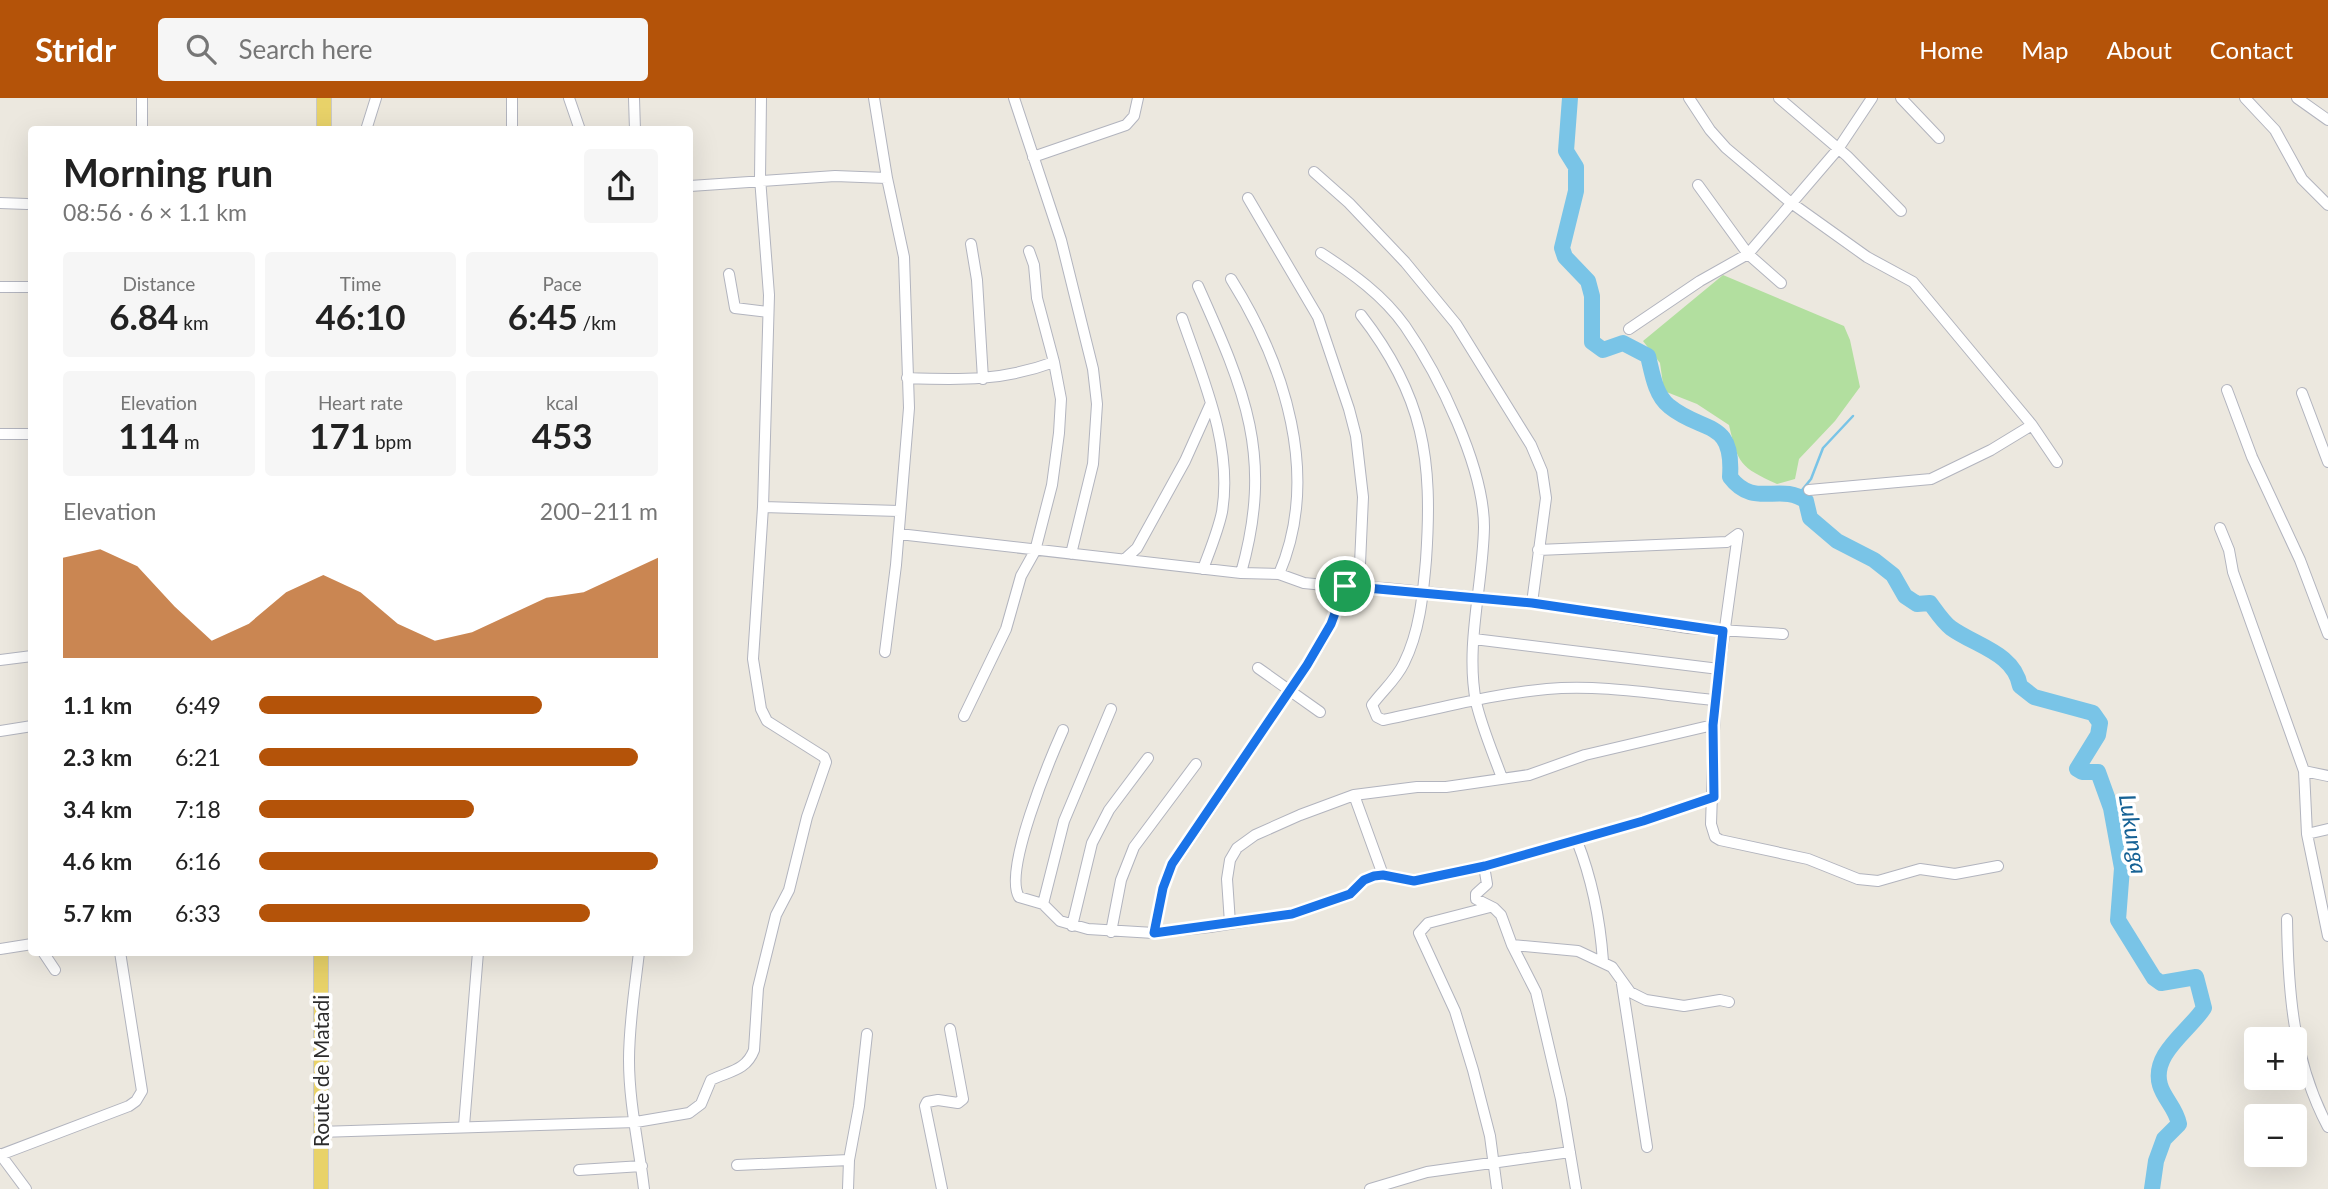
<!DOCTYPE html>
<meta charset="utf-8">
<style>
:root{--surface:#fff;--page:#f6f6f6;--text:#222;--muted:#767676;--accent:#b45309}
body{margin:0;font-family:Lato,sans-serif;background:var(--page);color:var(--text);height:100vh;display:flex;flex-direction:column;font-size:26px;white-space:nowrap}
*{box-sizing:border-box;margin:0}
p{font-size:23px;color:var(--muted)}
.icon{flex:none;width:38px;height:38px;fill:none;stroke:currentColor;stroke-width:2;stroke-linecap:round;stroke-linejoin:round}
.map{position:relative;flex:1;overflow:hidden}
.sheet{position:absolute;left:28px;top:28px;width:665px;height:830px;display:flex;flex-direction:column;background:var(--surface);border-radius:7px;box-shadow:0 7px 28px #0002}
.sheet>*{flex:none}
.buttons{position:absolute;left:2244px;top:929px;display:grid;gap:14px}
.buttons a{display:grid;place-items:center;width:63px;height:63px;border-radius:7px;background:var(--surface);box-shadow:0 7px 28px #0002;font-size:35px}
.pin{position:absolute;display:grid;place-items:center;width:60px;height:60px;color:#fff;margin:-30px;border:4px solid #fff;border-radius:50%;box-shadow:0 2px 7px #0007}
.round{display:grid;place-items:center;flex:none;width:74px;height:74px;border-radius:7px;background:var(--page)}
.summary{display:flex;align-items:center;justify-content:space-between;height:119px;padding:0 35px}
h1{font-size:38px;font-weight:700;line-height:52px}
.stats{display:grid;grid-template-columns:repeat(3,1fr);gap:10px;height:119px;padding:7px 35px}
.stats div{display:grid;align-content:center;border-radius:7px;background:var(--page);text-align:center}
.stats b{font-size:35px;font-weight:700}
.stats small{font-size:19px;font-weight:400}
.stats p{font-size:19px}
.chart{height:196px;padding:14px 35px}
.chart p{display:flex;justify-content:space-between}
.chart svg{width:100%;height:126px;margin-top:7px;fill:var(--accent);opacity:.7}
ul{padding:0 35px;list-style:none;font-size:23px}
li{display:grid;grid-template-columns:112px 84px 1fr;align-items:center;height:52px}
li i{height:18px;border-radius:9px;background:var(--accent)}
header{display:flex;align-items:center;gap:42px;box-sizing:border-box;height:98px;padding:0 35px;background:var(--accent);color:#fff}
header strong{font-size:33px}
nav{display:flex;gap:38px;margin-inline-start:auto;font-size:24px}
.search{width:490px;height:63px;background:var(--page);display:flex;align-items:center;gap:18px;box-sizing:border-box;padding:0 24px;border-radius:7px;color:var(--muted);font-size:26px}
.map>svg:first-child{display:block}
.green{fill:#b2df9f}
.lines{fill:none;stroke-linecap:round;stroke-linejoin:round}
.stream{stroke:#79c4e7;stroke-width:2.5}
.river{stroke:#79c4e7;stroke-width:16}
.minor-casing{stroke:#b2b4be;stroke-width:12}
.major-casing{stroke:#c8c8c8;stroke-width:16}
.minor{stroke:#fff;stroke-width:10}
.major{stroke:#e8d269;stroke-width:14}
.route-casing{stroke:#fff;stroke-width:14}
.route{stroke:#1a73e8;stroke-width:9}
.labels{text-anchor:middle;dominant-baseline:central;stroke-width:7;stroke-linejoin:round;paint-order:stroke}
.street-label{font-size:21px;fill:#2c2c2c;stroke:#fff}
.water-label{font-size:23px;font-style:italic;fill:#166295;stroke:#fff}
</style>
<header>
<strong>Stridr</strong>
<div class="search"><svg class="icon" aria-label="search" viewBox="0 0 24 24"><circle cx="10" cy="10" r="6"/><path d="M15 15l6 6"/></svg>Search here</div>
<nav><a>Home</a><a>Map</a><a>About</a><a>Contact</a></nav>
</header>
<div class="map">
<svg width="2328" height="1091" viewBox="0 0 2328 1091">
<rect width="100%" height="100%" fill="#ece8df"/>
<path class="green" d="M1723 177 1844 228 1850 242 1860 289 1835 323 1799 361 1795 381 1777 386C1740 369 1738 366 1729 327L1697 306 1664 293 1660 265 1643 243Z"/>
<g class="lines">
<path class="stream" d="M1798 397 1811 381 1823 350 1853 318"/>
<path class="river" d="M1570 0 1566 53 1576 69V93L1562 150 1565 159 1588 183 1592 198V244L1603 252 1623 245 1648 258C1652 274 1655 297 1669 308 1703 336 1734 320 1730 379 1754 411 1780 384 1806 403L1810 420 1837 443 1874 462 1893 477 1905 498 1917 506 1930 505C1936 513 1943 524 1951 530 1976 548 2014 555 2020 588L2034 599 2093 615 2100 625 2098 637 2077 671 2082 674H2098L2111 710 2122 770 2118 822 2154 880 2161 885 2196 879 2204 910C2189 933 2151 956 2160 987 2164 1001 2176 1010 2179 1026L2164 1041 2156 1063 2152 1091"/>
<g class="minor-casing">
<path id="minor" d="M569 0 580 32
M634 0 635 32
M874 0 887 80
M1014 0 1061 142 1093 271 1097 306 1093 366 1071 456
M1689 0 1710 32 1726 50 1790 104 1867 159 1913 184 2032 327 2057 364
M1779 0 1847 58 1901 113
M1901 0 1939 40
M2245 0 2275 32 2302 81 2328 107
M2297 0 2328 22
M142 32V0
M366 32 376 0
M512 32V0
M1033 59 1126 27 1134 18 1138 0
M1314 74 1349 105 1405 164 1456 226 1531 347 1542 373 1546 400 1532 505
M1698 87 1748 156 1781 185
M690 88 835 78 887 80 904 159 909 310 896 467 885 554
M1248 100 1318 219 1349 311 1356 338 1363 399 1359 488
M0 105 27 106
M971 146 977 182 983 281
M1321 155C1352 175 1383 197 1405 228 1439 277 1484 369 1484 429 1483 487 1465 547 1476 604 1482 630 1493 655 1502 680
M729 176 735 210 768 214
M1231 181C1285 267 1321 378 1279 476
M1198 188C1245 293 1274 358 1241 475
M0 189H32
M1361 217C1424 298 1433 361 1426 462 1423 496 1420 533 1404 565 1396 582 1382 593 1372 607L1377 619 1383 622C1438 611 1492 596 1547 591 1602 586 1660 597 1715 602
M1182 220C1203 281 1233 348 1222 414 1218 433 1210 452 1203 471
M1629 231 1700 183 1748 156 1838 51 1872 0
M907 280C961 282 1003 283 1054 264
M2227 292 2252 359 2300 462 2328 536
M2302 295 2328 364
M0 336H32
M1809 392 1931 381 1991 352 2032 327
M763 409 899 413
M2220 430 2229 452 2233 474 2304 673 2307 736 2328 838
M899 436 1241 475 1279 476 1304 485 1324 487 1384 490 1532 505 1688 530 1783 536
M1538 452 1727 444 1738 436 1715 602 1711 726 1715 739 1720 742 1808 761 1858 781 1878 783 1920 771 1955 776 1998 768
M1125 461 1137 450 1185 363 1211 305
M1474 541 1719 571
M0 562 32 558
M1258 570 1320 614
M964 618 1006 531 1021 478 1035 453 1052 387 1059 335 1061 301 1054 264 1037 200 1034 167 1029 153
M1063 632C1050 661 1003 773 1019 799L1043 806 1060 823 1088 831 1154 835 1210 829 1292 816 1350 796 1364 782 1374 778 1383 777 1414 783 1484 768 1642 723 1714 699
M0 633 32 628
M2304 673 2328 678
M1354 697 1383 777
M2307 736 2328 731
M1577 743C1592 781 1600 822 1603 863
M1484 768 1487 786 1476 796V801L1494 810 1501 817 1512 847 1536 894 1561 1001 1576 1091
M1043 806 1064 723 1111 611
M1490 809 1428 825 1419 835 1455 913 1473 972 1490 1038 1497 1091
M2287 821C2288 894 2293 963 2328 1029
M1230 825 1227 781 1230 762 1237 750 1255 737 1300 717 1354 697 1417 689H1446L1529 677 1585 657 1713 627
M1072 828 1092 745 1109 712 1148 660
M1111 834 1121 782 1134 749 1196 666
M1154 835 1163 790 1173 766C1208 715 1243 663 1278 610 1303 573 1334 533 1345 488
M1512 847 1578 853 1612 869 1630 894 1646 902 1684 908 1720 902 1729 904
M0 851 32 846
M43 854 55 872
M639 854C635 890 629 925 629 962 629 1005 639 1048 644 1091
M1622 886 1647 1049
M464 1028 478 854
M319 1034 636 1024 689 1015 701 1006 711 982C729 973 746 973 754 952L758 890 776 817 789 792 807 719 826 664 824 659 767 623 761 611 753 561 763 409 769 197 760 80 761 0
M0 1056 26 1091
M0 1057 129 1008 136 1003 142 993 120 854
M737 1067 849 1062
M579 1072 642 1068
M848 1091 849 1062 859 1008 867 936
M942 1091 925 1008 927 1004 938 1002 958 1005 963 1001 950 931
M1370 1091 1427 1074 1570 1054"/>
</g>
<g class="major-casing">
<path id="major" d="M324 32V0
M321 854V1091"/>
</g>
<use href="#minor" class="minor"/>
<use href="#major" class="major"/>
</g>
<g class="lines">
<g class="route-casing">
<path id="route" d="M1345 488 1532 505 1723 533 1713 627 1714 699 1643 723 1485 768 1414 783 1383 777 1374 778 1364 782 1350 796 1292 816 1154 835 1163 790 1172 766 1307 567 1331 526Z"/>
</g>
<use href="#route" class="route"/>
</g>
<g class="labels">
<g class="street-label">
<text transform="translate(320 973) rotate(-90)">Route de Matadi</text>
</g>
<g class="water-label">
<text transform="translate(2134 736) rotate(81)">Lukunga</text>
</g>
</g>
</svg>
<div class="buttons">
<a>+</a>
<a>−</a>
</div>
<div class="pin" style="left:1345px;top:488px;background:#1e9e55"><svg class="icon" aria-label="arrive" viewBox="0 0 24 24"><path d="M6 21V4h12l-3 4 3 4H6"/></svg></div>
<section class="sheet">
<div class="summary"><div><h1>Morning run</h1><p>08:56 · 6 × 1.1 km</p></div><a class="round"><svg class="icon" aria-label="share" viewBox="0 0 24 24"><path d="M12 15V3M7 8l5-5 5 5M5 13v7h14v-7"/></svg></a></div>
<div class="stats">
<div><p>Distance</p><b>6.84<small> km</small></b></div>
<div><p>Time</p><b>46:10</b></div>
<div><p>Pace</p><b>6:45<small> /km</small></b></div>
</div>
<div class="stats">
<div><p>Elevation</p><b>114<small> m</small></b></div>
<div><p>Heart rate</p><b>171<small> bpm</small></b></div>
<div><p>kcal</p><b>453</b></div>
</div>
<div class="chart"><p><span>Elevation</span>200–211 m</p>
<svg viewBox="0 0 160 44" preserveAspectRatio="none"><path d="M0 44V9L10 6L20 12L30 26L40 38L50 32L60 21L70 15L80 21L90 32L100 38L110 35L120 29L130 23L140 21L150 15L160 9V44z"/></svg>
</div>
<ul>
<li><b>1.1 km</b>6:49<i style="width:71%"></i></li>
<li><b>2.3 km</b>6:21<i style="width:95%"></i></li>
<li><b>3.4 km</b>7:18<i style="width:54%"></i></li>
<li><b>4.6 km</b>6:16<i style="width:100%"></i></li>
<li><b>5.7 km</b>6:33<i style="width:83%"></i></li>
</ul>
</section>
</div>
